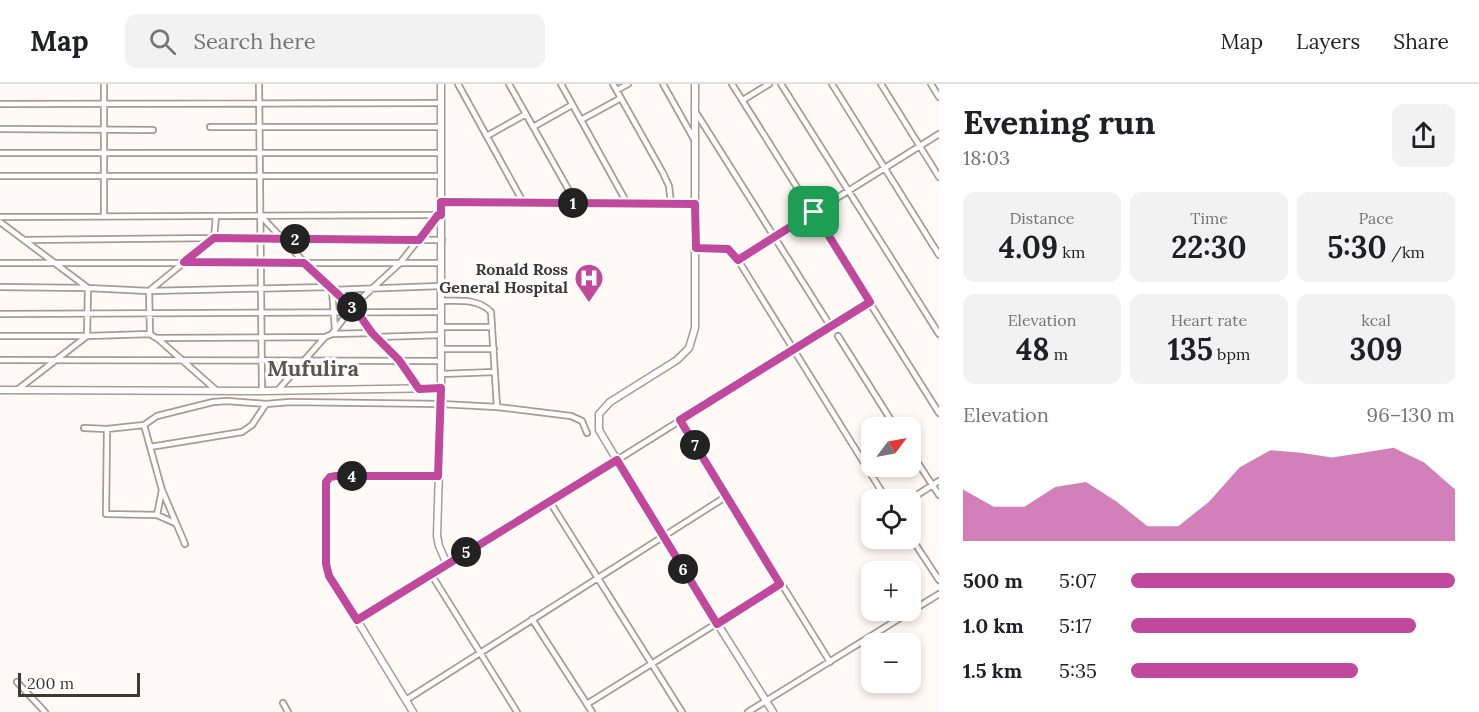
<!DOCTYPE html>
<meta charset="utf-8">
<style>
:root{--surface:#fff;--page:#f2f2f2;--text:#202124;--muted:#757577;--line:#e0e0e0;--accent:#c1499d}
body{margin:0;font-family:Lora,serif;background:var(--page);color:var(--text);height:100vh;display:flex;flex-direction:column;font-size:22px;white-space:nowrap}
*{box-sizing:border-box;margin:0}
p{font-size:20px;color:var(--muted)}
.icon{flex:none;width:33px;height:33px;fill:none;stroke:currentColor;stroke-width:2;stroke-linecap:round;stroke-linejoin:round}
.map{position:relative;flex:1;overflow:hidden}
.panel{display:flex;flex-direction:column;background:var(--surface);width:540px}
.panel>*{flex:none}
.needle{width:39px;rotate:58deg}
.buttons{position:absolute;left:861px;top:333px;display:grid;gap:12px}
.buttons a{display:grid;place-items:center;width:60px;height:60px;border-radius:12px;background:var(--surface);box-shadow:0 3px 9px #0003;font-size:30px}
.scale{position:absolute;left:18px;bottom:15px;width:122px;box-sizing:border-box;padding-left:6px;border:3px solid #3d3935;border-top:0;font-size:16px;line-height:21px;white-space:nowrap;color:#3d3935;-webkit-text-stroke:4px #fff;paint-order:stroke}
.pin{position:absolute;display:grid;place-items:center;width:51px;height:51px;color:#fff;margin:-26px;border-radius:12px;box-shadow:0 3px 9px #0006}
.km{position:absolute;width:30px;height:30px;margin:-15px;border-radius:50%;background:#222;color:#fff;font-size:16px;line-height:30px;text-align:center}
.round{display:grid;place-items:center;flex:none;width:63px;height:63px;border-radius:12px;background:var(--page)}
.head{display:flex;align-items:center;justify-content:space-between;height:102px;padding:0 24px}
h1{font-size:33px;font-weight:800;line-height:45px}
.metrics{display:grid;grid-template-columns:repeat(3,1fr);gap:9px;height:102px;padding:6px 24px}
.metrics div{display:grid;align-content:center;border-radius:12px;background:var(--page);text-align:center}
.metrics b{font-size:30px;font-weight:800}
.metrics small{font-size:16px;font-weight:400}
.metrics p{font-size:16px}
.chart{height:168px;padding:12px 24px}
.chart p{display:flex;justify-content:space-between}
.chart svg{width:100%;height:108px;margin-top:6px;fill:var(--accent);opacity:.7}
ul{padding:0 24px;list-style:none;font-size:20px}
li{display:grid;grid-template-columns:96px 72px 1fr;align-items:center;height:45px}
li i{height:15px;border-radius:8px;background:var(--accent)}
header{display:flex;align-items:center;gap:36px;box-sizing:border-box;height:84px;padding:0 30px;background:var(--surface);border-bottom:2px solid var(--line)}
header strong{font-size:28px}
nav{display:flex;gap:33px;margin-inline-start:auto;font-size:21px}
.search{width:420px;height:54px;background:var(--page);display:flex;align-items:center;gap:15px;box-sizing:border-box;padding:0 21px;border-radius:12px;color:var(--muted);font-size:22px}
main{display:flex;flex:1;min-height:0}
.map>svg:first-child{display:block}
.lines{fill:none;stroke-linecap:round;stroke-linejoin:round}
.minor-casing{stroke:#a79c94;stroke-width:8}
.tertiary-casing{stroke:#a79c94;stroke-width:9}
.minor{stroke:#fff;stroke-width:4.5}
.tertiary{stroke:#fff;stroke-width:6}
.route-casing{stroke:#fff;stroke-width:12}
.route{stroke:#c1499d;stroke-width:8}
.labels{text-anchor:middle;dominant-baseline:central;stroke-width:6;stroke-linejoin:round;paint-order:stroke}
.poi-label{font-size:16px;font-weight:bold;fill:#3d3935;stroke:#fff;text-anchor:end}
.district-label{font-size:22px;font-weight:bold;fill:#5f554d;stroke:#fff}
</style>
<header>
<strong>Map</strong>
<div class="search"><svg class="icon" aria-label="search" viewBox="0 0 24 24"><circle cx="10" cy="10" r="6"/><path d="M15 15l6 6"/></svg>Search here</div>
<nav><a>Map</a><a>Layers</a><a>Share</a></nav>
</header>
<main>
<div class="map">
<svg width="939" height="628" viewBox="0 0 939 628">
<rect width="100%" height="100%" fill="#fffaf6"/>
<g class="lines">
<g class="minor-casing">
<path id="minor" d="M104 0V132
M259 0 262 307
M458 0 523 118
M509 0 576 119
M561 0 627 119
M613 0 663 89 669 102 671 120
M663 0 695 57
M732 0 939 329
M781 0 939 250
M832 0 939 171
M881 0 939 93
M931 0 939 13
M617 6 628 0
M743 16 769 0
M0 20 441 19
M695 27 831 243
M581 36 621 14
M210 43H441
M533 43 572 21
M0 45 153 46
M487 52 526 30
M0 69H440
M0 92H440
M441 118 695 120
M260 131 322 197 358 229 372 249 399 276 419 305
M216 132 214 154 149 207 150 250 87 252 88 204 149 207 328 203
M0 133 441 131
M0 138 88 204 0 203
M24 156 214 154 442 156
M695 164 728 166 738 176 887 416
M738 176 939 50
M0 179H441
M332 206 440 202
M332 206 335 245
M441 217C458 217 478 214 491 228L497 323
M0 230 441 228
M441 243H492
M150 250 156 254 325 253
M332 250 372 249
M0 252H87L17 306
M838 252 896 344
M376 253 441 251
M157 254 216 306
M441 265H494
M0 276 441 277
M441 290 495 288
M278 306 325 253 332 250 352 223 400 179 438 131
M680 336 830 578
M84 344 107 345 144 341
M107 345 106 430 157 431 175 439
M150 363 242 348 252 341 266 320 290 318 441 320 497 323 571 332 582 337 587 349
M910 367 939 411
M617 376 870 218
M162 406 185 460
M909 416 939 397
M550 418 682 628
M157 431 162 406 144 341 157 332 213 318 227 317 266 320
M910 452 939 496
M431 490 517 628
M532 535 592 628
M357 536 329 492 325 480V404L328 395 336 392H438
M17 598 45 628
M406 616 727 412
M283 619 288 628
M587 620 780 500
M748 628 939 510"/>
</g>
<g class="tertiary-casing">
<path id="tertiary" d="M441 0V320L437 452 439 462 447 480
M695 0V244L689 264 677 276 610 318 599 330V346L663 453 773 628
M0 306 262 307 441 304
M413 628 357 536 617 376"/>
</g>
<use href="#minor" class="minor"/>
<use href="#tertiary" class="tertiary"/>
</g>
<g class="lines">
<g class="route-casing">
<path id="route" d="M441 118 695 120 696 164 728 165 738 176 814 128 870 218 680 336 780 500 717 540 617 376 357 536 329 492 326 480V398L330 393 336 392H438L441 304 419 305 399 276 372 249 358 229 304 179 184 178 214 154 419 156 438 131H441Z"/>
</g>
<use href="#route" class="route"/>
</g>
<defs>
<g id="hospital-pin" transform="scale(1.5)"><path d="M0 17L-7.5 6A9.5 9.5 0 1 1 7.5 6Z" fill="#c1499d" stroke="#fff"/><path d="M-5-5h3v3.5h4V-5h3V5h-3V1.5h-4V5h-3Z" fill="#fff"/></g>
</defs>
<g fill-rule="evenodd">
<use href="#hospital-pin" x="589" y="194"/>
</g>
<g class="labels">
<g class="poi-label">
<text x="568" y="185">Ronald Ross<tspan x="568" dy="18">General Hospital</tspan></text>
</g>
<g class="district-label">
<text x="313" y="284">Mufulira</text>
</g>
</g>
</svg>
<div class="buttons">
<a><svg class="needle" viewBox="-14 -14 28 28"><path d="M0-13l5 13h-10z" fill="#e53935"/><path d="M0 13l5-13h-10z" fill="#757577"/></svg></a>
<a><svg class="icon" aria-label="locate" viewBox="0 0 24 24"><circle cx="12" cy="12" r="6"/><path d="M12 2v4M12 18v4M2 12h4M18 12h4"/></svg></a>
<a>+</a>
<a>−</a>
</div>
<div class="scale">200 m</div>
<div class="pin" style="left:814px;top:128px;background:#1e9e55"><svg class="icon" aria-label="arrive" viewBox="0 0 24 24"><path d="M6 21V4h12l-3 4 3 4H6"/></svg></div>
<b class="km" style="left:573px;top:119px">1</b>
<b class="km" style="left:295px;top:155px">2</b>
<b class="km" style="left:352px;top:223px">3</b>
<b class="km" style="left:352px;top:392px">4</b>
<b class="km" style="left:466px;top:468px">5</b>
<b class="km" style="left:683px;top:485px">6</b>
<b class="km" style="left:695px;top:361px">7</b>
</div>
<section class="panel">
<div class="head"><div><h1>Evening run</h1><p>18:03</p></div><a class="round"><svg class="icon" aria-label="share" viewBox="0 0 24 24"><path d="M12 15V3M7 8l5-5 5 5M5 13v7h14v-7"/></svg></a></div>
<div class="metrics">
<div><p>Distance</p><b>4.09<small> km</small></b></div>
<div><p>Time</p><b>22:30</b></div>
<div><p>Pace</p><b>5:30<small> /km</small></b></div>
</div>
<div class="metrics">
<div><p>Elevation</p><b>48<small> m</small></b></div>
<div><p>Heart rate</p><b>135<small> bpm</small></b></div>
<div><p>kcal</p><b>309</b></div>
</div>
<div class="chart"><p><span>Elevation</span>96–130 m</p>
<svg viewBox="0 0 160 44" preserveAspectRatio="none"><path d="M0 44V23L10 30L20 30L30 22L40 20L50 28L60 38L70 38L80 28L90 14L100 7L110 8L120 10L130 8L140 6L150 12L160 23V44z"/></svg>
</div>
<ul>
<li><b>500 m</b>5:07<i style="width:100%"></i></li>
<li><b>1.0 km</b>5:17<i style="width:88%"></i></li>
<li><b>1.5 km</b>5:35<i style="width:70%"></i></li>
</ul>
</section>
</main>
